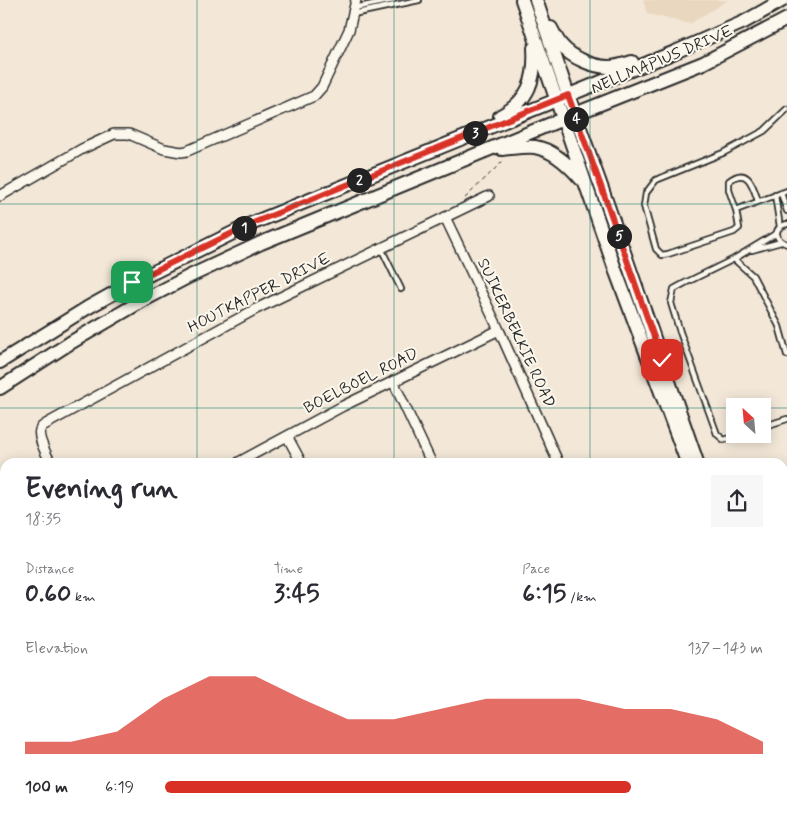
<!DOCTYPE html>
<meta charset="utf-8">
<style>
:root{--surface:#fff;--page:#f7f7f7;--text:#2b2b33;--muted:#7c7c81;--accent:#d93025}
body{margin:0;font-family:Mynerve,sans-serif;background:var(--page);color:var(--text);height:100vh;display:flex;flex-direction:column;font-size:19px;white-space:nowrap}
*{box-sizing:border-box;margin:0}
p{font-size:16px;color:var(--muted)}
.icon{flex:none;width:28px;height:28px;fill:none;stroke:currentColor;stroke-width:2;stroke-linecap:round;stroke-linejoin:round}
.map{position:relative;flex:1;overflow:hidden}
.sheet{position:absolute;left:0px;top:458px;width:788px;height:358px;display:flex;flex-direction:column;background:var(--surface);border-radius:15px 15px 0 0;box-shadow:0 2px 12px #0003}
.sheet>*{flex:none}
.needle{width:32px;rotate:334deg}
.fabs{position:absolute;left:726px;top:398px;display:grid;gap:10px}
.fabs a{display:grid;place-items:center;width:45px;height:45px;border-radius:0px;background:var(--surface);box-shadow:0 2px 12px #0003;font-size:25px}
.pin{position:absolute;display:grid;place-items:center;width:42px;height:42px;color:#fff;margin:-21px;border-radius:10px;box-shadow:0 2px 8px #0006}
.km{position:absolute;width:25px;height:25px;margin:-12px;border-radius:50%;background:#222;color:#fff;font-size:14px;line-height:25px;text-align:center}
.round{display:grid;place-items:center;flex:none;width:52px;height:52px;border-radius:0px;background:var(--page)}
.head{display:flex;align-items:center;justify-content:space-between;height:85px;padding:0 25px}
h1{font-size:28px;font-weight:700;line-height:38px}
.metrics{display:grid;grid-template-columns:repeat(3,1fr);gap:8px;height:85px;padding:5px 25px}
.metrics div{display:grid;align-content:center}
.metrics b{font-size:25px;font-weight:700}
.metrics small{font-size:14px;font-weight:400}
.metrics p{font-size:14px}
.chart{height:140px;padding:10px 25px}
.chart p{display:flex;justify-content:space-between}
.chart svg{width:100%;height:90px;margin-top:5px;fill:var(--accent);opacity:.7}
ul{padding:0 25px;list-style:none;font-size:16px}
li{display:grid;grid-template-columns:80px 60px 1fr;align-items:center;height:38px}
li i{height:12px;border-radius:6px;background:var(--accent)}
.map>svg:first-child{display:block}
.built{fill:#ead7c0}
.shadow{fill:#0003}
.building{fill:#d5ae87;stroke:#2b2b2b}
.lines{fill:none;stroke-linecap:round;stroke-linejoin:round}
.service-casing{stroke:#2b2b2b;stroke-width:8}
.minor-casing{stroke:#2b2b2b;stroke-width:12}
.secondary-casing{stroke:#2b2b2b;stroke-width:16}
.path{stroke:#2b2b2b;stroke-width:1;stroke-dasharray:4 4;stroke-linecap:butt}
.service{stroke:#fbf7ec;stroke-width:4.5}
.minor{stroke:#fbf7ec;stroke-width:9}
.secondary{stroke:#fbf7ec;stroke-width:12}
.route-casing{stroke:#fff;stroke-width:10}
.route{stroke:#d93025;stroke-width:6}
.grid{fill:none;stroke:#0f766e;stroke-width:1;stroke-opacity:0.55}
.labels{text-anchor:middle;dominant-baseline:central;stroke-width:4;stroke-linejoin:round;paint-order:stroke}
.street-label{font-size:16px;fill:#2b2b2b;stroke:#fbf7ec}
</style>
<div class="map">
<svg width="787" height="815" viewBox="0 0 787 815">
<rect width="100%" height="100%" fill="#f3e8d8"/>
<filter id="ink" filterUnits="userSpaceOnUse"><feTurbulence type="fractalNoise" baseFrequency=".02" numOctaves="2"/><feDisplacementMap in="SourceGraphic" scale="10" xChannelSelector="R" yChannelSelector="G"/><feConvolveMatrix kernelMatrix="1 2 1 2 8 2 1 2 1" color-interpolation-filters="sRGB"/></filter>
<g filter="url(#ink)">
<path class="built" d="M643 0H728L690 24 647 14Z"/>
<path class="shadow" d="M787 589V648L785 649 782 639V591Z"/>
<path class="building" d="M787 588V619L782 603V589Z"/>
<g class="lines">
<g class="service-casing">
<path id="service" d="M354 8 393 0
M353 14 419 0
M787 109 764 131 723 153 656 180 646 193 644 206 656 249 662 255 668 254 734 232 739 228 736 210 787 191
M781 193 787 211
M775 195 780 227
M736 210 729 190V181C748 166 753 186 758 201
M787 224C773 227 774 240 787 244
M381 248 401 289
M752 250 781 242
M734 259 753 276 779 326 787 355
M762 427 787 419
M743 434 724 440 717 434 680 332 671 303 674 289 685 283 734 259 777 233
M0 609 5 602
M0 654 5 661"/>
</g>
<g class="minor-casing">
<path id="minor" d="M0 196 82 149 114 134H129L164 149 181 152 187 151 314 96 322 87 349 30 356 0
M445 217 499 330 558 462
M393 381 431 462
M287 436 301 462
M50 462C47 455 37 437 40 430 41 427 44 425 46 424L256 309 489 196
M239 462 343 406 499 330
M0 557 5 559
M0 671 5 668
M125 810 134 815
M428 810 442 815
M612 810 613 815
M675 810 676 815
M339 815 341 810
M474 815 476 810"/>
</g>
<g class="secondary-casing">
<path id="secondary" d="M522 0 616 272 687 462
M536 0 568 95 602 189 697 462
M551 28C554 34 557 40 561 45 572 58 593 67 609 67 617 67 625 64 632 62
M500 116C529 101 536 79 534 48
M502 149C513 148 524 146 535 147 553 150 569 165 581 179
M0 362 87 308 132 283 253 223 675 52 744 22 783 0
M0 388 70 343 140 302 188 277 261 243 575 114 703 63 787 19
M782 707 787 720
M782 744 787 756"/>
</g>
<path class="path" d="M465 198 503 161"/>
<use href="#service" class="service"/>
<use href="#minor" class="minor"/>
<use href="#secondary" class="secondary"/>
</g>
</g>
<g class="lines" filter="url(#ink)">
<g class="route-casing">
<path id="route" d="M132 282 253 223 568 95 602 189 662 360"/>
</g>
<use href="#route" class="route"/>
</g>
<path class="grid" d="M197 0V462M394 0V462M590 0V462M0 204H787M0 408H735M762 408H787M0 611H5M782 611H787M197 810V815M394 810V815M590 810V815"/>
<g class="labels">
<g class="street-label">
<text transform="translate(662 60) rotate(-23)">NELLMAPIUS DRIVE</text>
<text transform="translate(259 293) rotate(-27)">HOUTKAPPER DRIVE</text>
<text transform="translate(516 333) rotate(65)">SUIKERBEKKIE ROAD</text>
<text transform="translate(361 381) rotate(-27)">BOELBOEL ROAD</text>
</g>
</g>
</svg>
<div class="fabs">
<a><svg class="needle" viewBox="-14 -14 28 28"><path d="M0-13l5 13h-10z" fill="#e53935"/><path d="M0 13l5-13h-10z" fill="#7c7c81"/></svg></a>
</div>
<div class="pin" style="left:132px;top:282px;background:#1e9e55"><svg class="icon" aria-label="arrive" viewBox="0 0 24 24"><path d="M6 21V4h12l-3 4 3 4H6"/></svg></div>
<div class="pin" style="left:662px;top:360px;background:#d93025"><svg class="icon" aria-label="check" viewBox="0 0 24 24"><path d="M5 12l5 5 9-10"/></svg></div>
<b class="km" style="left:244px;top:228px">1</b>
<b class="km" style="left:359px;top:180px">2</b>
<b class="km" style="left:475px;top:133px">3</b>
<b class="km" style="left:576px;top:119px">4</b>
<b class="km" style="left:619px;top:236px">5</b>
<section class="sheet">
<div class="head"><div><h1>Evening run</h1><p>18:35</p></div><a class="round"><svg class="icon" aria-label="share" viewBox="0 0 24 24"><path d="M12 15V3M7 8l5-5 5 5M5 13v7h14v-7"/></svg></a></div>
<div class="metrics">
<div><p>Distance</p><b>0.60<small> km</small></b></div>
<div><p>Time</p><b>3:45</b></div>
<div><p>Pace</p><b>6:15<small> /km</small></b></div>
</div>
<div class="chart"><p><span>Elevation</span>137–143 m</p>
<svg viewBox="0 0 160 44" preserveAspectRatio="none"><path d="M0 44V38L10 38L20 33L30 17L40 6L50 6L60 17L70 27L80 27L90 22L100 17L110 17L120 17L130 22L140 22L150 27L160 38V44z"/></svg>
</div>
<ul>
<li><b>100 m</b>6:19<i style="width:78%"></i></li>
</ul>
</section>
</div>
